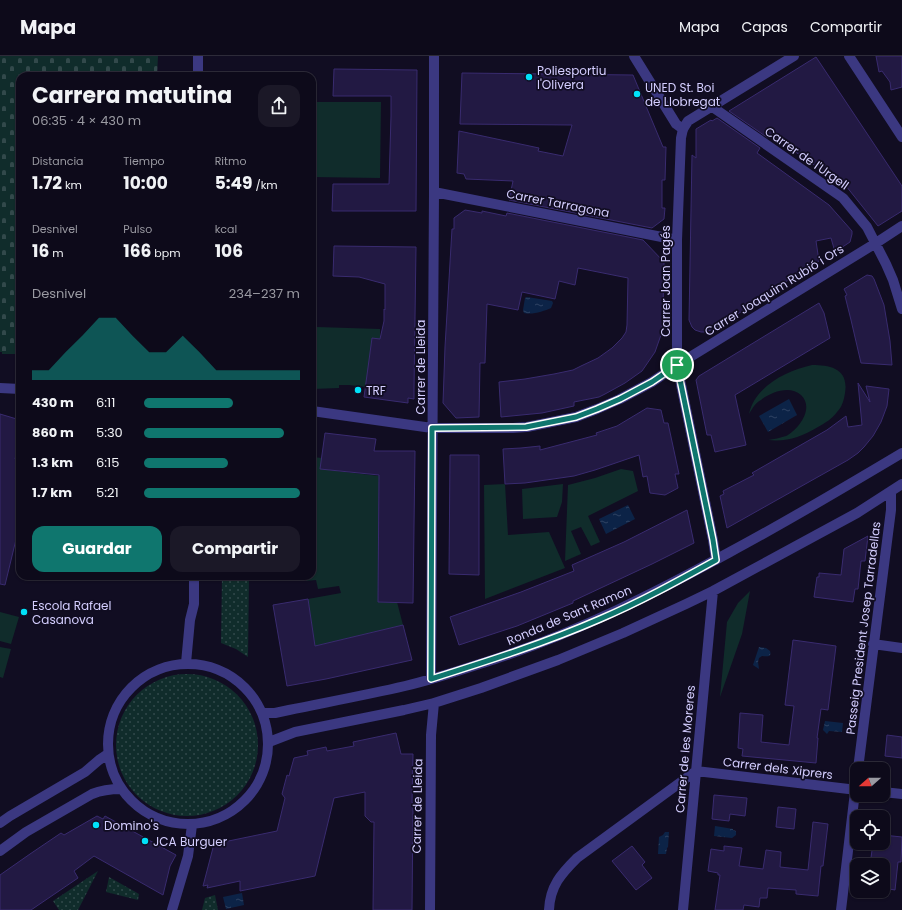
<!DOCTYPE html>
<html lang="es">
<meta charset="utf-8">
<style>
:root{--surface:#0d0a1a;--page:#1b1827;--text:#f1f3f6;--muted:#9a9aa2;--line:#2d2b39;--accent:#0f766e}
body{margin:0;font-family:Poppins,sans-serif;background:var(--page);color:var(--text);height:100vh;display:flex;flex-direction:column;font-size:15px;white-space:nowrap}
*{box-sizing:border-box;margin:0}
p{font-size:13px;color:var(--muted)}
.icon{flex:none;width:22px;height:22px;fill:none;stroke:currentColor;stroke-width:2;stroke-linecap:round;stroke-linejoin:round}
.map{position:relative;flex:1;overflow:hidden}
.drawer{position:absolute;left:16px;top:16px;width:300px;height:508px;display:flex;flex-direction:column;background:var(--surface);border-radius:12px;box-shadow:0 1px 3px #0004,0 0 0 1px var(--line)}
.drawer>*{flex:none}
.needle{width:26px;rotate:249deg}
.controls{position:absolute;left:850px;top:706px;display:grid;gap:8px}
.controls a{display:grid;place-items:center;width:40px;height:40px;border-radius:8px;background:var(--surface);box-shadow:0 1px 3px #0004,0 0 0 1px var(--line);font-size:20px}
.pin{position:absolute;display:grid;place-items:center;width:34px;height:34px;color:#fff;margin:-17px;border:2px solid #fff;border-radius:50%;box-shadow:0 1px 4px #0007}
.round{display:grid;place-items:center;flex:none;width:42px;height:42px;border-radius:12px;background:var(--page)}
.summary{display:flex;align-items:center;justify-content:space-between;height:68px;padding:0 16px}
h1{font-size:22px;font-weight:700;line-height:30px}
.metrics{display:grid;grid-template-columns:repeat(3,1fr);gap:6px;height:68px;padding:4px 16px}
.metrics div{display:grid;align-content:center}
.metrics b{font-size:17px;font-weight:700}
.metrics small{font-size:11px;font-weight:400}
.metrics p{font-size:11px}
.chart{height:112px;padding:8px 16px}
.chart p{display:flex;justify-content:space-between}
.chart svg{width:100%;height:72px;margin-top:4px;fill:var(--accent);opacity:.7}
.cta{display:flex;gap:8px;margin-top:auto;padding:8px 16px}
.cta a{flex:1;height:46px;border-radius:12px;background:var(--accent);color:#fff;font-size:16px;font-weight:700;line-height:46px;text-align:center}
.cta a+a{background:var(--page);color:var(--text)}
ul{padding:0 16px;list-style:none;font-size:13px}
li{display:grid;grid-template-columns:64px 48px 1fr;align-items:center;height:30px}
li i{height:10px;border-radius:5px;background:var(--accent)}
header{display:flex;align-items:center;gap:24px;box-sizing:border-box;height:56px;padding:0 20px;background:var(--surface);border-bottom:1px solid var(--line)}
header strong{font-size:19px}
nav{display:flex;gap:22px;margin-inline-start:auto;font-size:14px}
.map>svg:first-child{display:block}
.grass{fill:url(#grass-dots)}
.cemetery{fill:url(#cemetery-stones)}
.green{fill:#102c2b}
.water{fill:url(#water-ripples)}
.building{fill:#221943;stroke:#392b6f}
.lines{fill:none;stroke-linecap:round;stroke-linejoin:round}
.pedestrian{stroke:#3b3881;stroke-width:10}
.minor{stroke:#3b3881;stroke-width:10}
.route-casing{stroke:#fff;stroke-width:8}
.route{stroke:#0f766e;stroke-width:5}
.poi-dot{fill:#00e1f9;stroke:#110d22;stroke-width:1.5}
.labels{text-anchor:middle;dominant-baseline:central;stroke-width:3.5;stroke-linejoin:round;paint-order:stroke}
.poi-label{font-size:12px;fill:#d4ceff;stroke:#110d22;text-anchor:start}
.street-label{font-size:12px;fill:#d4ceff;stroke:#110d22}
</style>
<header>
<strong>Mapa</strong>
<nav><a>Mapa</a><a>Capas</a><a>Compartir</a></nav>
</header>
<div class="map">
<svg width="902" height="854" viewBox="0 0 902 854">
<defs>
<pattern id="grass-dots" width="8" height="8" patternUnits="userSpaceOnUse"><rect width="8" height="8" fill="#102c2b"/><path d="M2 2h.1M6 6h.1" fill="none" stroke="#32494b" stroke-width="1.8" stroke-linecap="round"/></pattern>
<pattern id="cemetery-stones" width="16" height="16" patternUnits="userSpaceOnUse"><rect width="16" height="16" fill="#102c2b"/><path d="M2 7V4a2 2 0 0 1 4 0v3zM10 15v-3a2 2 0 0 1 4 0v3z" fill="#32494b"/></pattern>
<pattern id="water-ripples" width="26" height="14" patternUnits="userSpaceOnUse"><rect width="26" height="14" fill="#0c2347"/><path d="M2 4q2-2 4 0t4 0M15 11q2-2 4 0t4 0" fill="none" stroke="#2e4263"/></pattern>
</defs>
<rect width="100%" height="100%" fill="#110d22"/>
<path class="grass" d="M222 520H249L248 601 236 593 221 587Z
M116 689a71 71 0 1 1 142 0a71 71 0 1 1-142 0Z
M98 815 78 854H59L53 845Z
M109 821 139 838 138 844 106 836Z
M215 839 218 854H202L205 842Z"/>
<path class="cemetery" d="M0 0H158L157 20H20V298H2V296H0Z"/>
<path class="green" d="M312 46H381L380 122 312 121Z
M317 271 380 273V283H372L366 331 349 329H339V332L312 333V320H316Z
M812 309C831 309 849 313 845 337 844 344 842 351 837 356 832 363 825 367 818 371 801 381 787 386 768 384 774 383 780 382 786 380 798 374 815 352 801 339 790 329 771 336 761 344 755 347 752 353 749 358 755 330 786 315 812 309Z
M312 401 322 402 320 413 379 420 378 546H397L403 569 315 590 308 543 341 537 339 530 318 533 316 524 306 525 307 520H312Z
M621 413 633 415 638 435 588 460 600 486 591 490 581 471 571 475 581 498 565 505 568 429 595 422Z
M505 428 508 479 549 476 565 512 485 543 484 429Z
M563 428 562 446 557 461 523 463 522 433Z
M750 535 742 578 720 641 727 566 738 547Z
M0 556 19 561 11 588 0 585Z
M0 591 11 593 3 622 0 621Z"/>
<path class="water" d="M527 241 552 245 553 247 551 252C544 255 533 259 524 257L523 254 525 242Z
M789 343 797 359 768 376 759 360Z
M628 449 635 463 606 478 599 463Z
M759 591 766 592 770 595C772 602 766 600 762 600L759 602 758 606 759 613 753 609Z
M825 665 843 667 842 676 829 675 827 678 823 674Z
M715 770 733 773V774L736 775V779L732 782 714 780Z
M665 776H669L668 791 667 792 666 798H658L659 781 663 779Z
M242 837 244 849 226 853 223 841Z"/>
<path class="building" d="M876 0H902V31L891 34 890 26 882 15 879 16Z
M816 1 902 130V155L878 170 846 130H844L770 78 768 82 729 55Z
M334 13 417 14 416 155H332L333 128H389L391 60V40H333Z
M462 17 633 19 663 91H666L665 124H662V152H665L664 163 652 172 509 144 513 125 466 123 464 118 457 117 459 75 539 92 538 95 563 100 572 69 460 68Z
M717 62 760 92 757 97 829 149 852 175V178L850 186 835 196 831 182 816 185 819 205 774 233 775 235 713 273 706 276H701L695 274 692 271 689 264 692 99 696 102V73L711 64 712 65Z
M465 154 482 157V155L506 160 507 157 643 184 664 206V218L662 276 655 296 642 315 625 327 605 338 599 341 574 346V350L542 357 501 361 499 326 525 323 554 318 573 314 581 310 598 302 612 292 622 282 626 276 627 269 628 222 578 212 575 229 559 225 555 243 522 236 518 254 487 248 485 307H480L479 361 456 362 443 347 445 291 452 173H454V162Z
M334 190 416 191 414 333V343L408 342V347L364 341 372 282 380 283 384 265V253L385 254V228L359 221 333 220Z
M867 219 872 220 874 223 884 249 890 285 892 309 861 307 851 264 845 240 847 239 844 233Z
M819 247 824 257 830 282 735 339 746 389 715 396 711 379H707L696 324 699 320Z
M858 327 870 346 866 330 889 333 887 350 881 366 873 380 864 391 858 397 848 404 727 472 720 440 724 438 723 435 754 419 752 417 827 374 846 360 848 371 862 369Z
M647 352 661 354 664 367H668L679 418H675L678 432 665 439 650 437 647 420 643 421 639 399 595 414 574 420 525 427 505 428 503 393 521 392 540 390V394L597 379 596 377 617 370Z
M0 358 20 364V383L15 403 20 404V467L5 529 0 528Z
M325 377 376 383 374 395H415L413 547 378 546 379 419 320 413Z
M450 399H479V519L449 518Z
M687 454 694 487 652 508 573 545V547L517 570 459 589 450 561 521 536 574 515 572 509 624 486Z
M868 480 865 505H861L858 533H855L853 546 814 541 817 521H819V517L841 519 844 493Z
M308 543 315 590 403 569 412 604 326 623 287 630 273 549Z
M793 584 836 590 828 654 821 653 817 682H818L816 707 742 700 743 693 738 692 740 657 763 659 761 686 789 689 794 650 785 649Z
M396 677 401 698H413L412 747H413L412 854H373L374 766H371L365 760V736L334 742 315 820 240 835V825L207 832 208 829 203 830 214 788 277 775 285 742 282 738 287 719 289 720 294 702 308 699 307 695 326 691 327 695 354 690 353 686Z
M887 679 902 681V702L885 700Z
M714 739 747 742 745 760 730 758 729 765 712 763Z
M778 751 796 753 794 773 776 771Z
M97 760 103 763 105 760 176 799 170 810 163 839 94 800 74 815 78 822 31 854H0V819L30 798 61 777 64 779Z
M813 766 828 768 823 810H821L818 840 796 838V834L768 832 767 842H760L759 851 744 849 743 854H715L720 819H718V817L708 815 711 793 724 795V790L742 792 739 810 763 813 766 794 781 796 780 811 808 814Z
M883 779 902 781 901 806H898L895 834 883 832V809H870L873 787H883Z
M632 790 645 806 642 809 652 822 636 834 612 805Z"/>
<g class="lines">
<path class="pedestrian" d="M634 0 676 68 683 73"/>
<path class="minor" d="M849 0 902 81
M198 20V0
M711 50 843 142 867 171 886 208 893 224 902 253
M434 136 677 184
M0 332 20 333
M312 355 432 372H513L527 371 576 361 597 353 620 343 652 326 677 309 876 187 902 170
M716 504 713 484 677 309V184L681 82 683 73 688 65 794 0
M873 588 902 592
M186 607 190 564 194 548V520
M108 688a80 80 0 1 1 160 0a80 80 0 1 1-160 0Z
M431 623 434 136V0
M262 657H275L289 654C328 646 366 639 405 630 436 623 467 612 498 602 580 575 655 537 730 496 788 465 845 431 902 397
M269 686 295 676 404 654 434 647 481 632 558 604 623 577 686 548 713 535 857 457 902 428
M858 713 891 454V435
M696 715 857 734
M883 736 902 738
M0 767 10 760 85 716 99 704 108 698
M0 795 26 776 92 738C102 734 110 733 121 733
M172 854 188 800 192 769
M430 854 431 679 434 647
M549 854C550 830 561 818 577 802L696 715
M683 854 713 535
M841 854 857 719"/>
</g>
<g class="lines">
<g class="route-casing">
<path id="route" d="M677 309 713 484 716 504C678 525 640 546 600 563 545 587 488 605 431 623L432 372 526 371 576 361 597 353 620 343 652 326Z"/>
</g>
<use href="#route" class="route"/>
</g>
<g class="poi-dot">
<circle cx="529" cy="21" r="4"/>
<circle cx="637" cy="38" r="4"/>
<circle cx="358" cy="334" r="4"/>
<circle cx="24" cy="556" r="4"/>
<circle cx="96" cy="769" r="4"/>
<circle cx="145" cy="785" r="4"/>
</g>
<g class="labels">
<g class="poi-label">
<text x="537" y="14">Poliesportiu<tspan x="537" dy="14">l'Olivera</tspan></text>
<text x="645" y="31">UNED St. Boi<tspan x="645" dy="14">de Llobregat</tspan></text>
<text x="366" y="334">TRF</text>
<text x="32" y="549">Escola Rafael<tspan x="32" dy="14">Casanova</tspan></text>
<text x="104" y="769">Domino's</text>
<text x="153" y="785">JCA Burguer</text>
</g>
<g class="street-label">
<text transform="translate(807 102) rotate(35)">Carrer de l'Urgell</text>
<text transform="translate(558 147) rotate(11)">Carrer Tarragona</text>
<text transform="translate(665 225) rotate(-90)">Carrer Joan Pagés</text>
<text transform="translate(774 234) rotate(-32)">Carrer Joaquim Rubió i Ors</text>
<text transform="translate(420 311) rotate(-90)">Carrer de Lleida</text>
<text transform="translate(569 559) rotate(-23)">Ronda de Sant Ramon</text>
<text transform="translate(863 572) rotate(-83)">Passeig President Josep Tarradellas</text>
<text transform="translate(685 693) rotate(-85)">Carrer de les Moreres</text>
<text transform="translate(778 712) rotate(7)">Carrer dels Xiprers</text>
<text transform="translate(417 750) rotate(-89)">Carrer de Lleida</text>
</g>
</g>
</svg>
<div class="controls">
<a><svg class="needle" viewBox="-14 -14 28 28"><path d="M0-13l5 13h-10z" fill="#e53935"/><path d="M0 13l5-13h-10z" fill="#9a9aa2"/></svg></a>
<a><svg class="icon" aria-label="locate" viewBox="0 0 24 24"><circle cx="12" cy="12" r="6"/><path d="M12 2v4M12 18v4M2 12h4M18 12h4"/></svg></a>
<a><svg class="icon" aria-label="layers" viewBox="0 0 24 24"><path d="M12 4l9 5-9 5-9-5zM3 14l9 5 9-5"/></svg></a>
</div>
<div class="pin" style="left:677px;top:309px;background:#1e9e55"><svg class="icon" aria-label="arrive" viewBox="0 0 24 24"><path d="M6 21V4h12l-3 4 3 4H6"/></svg></div>
<section class="drawer">
<div class="summary"><div><h1>Carrera matutina</h1><p>06:35 · 4 × 430 m</p></div><a class="round"><svg class="icon" aria-label="share" viewBox="0 0 24 24"><path d="M12 15V3M7 8l5-5 5 5M5 13v7h14v-7"/></svg></a></div>
<div class="metrics">
<div><p>Distancia</p><b>1.72<small> km</small></b></div>
<div><p>Tiempo</p><b>10:00</b></div>
<div><p>Ritmo</p><b>5:49<small> /km</small></b></div>
</div>
<div class="metrics">
<div><p>Desnivel</p><b>16<small> m</small></b></div>
<div><p>Pulso</p><b>166<small> bpm</small></b></div>
<div><p>kcal</p><b>106</b></div>
</div>
<div class="chart"><p><span>Desnivel</span>234–237 m</p>
<svg viewBox="0 0 160 44" preserveAspectRatio="none"><path d="M0 44V38L10 38L20 27L30 17L40 6L50 6L60 17L70 27L80 27L90 17L100 27L110 38L120 38L130 38L140 38L150 38L160 38V44z"/></svg>
</div>
<ul>
<li><b>430 m</b>6:11<i style="width:57%"></i></li>
<li><b>860 m</b>5:30<i style="width:90%"></i></li>
<li><b>1.3 km</b>6:15<i style="width:54%"></i></li>
<li><b>1.7 km</b>5:21<i style="width:100%"></i></li>
</ul>
<div class="cta"><a>Guardar</a><a>Compartir</a></div>
</section>
</div>
